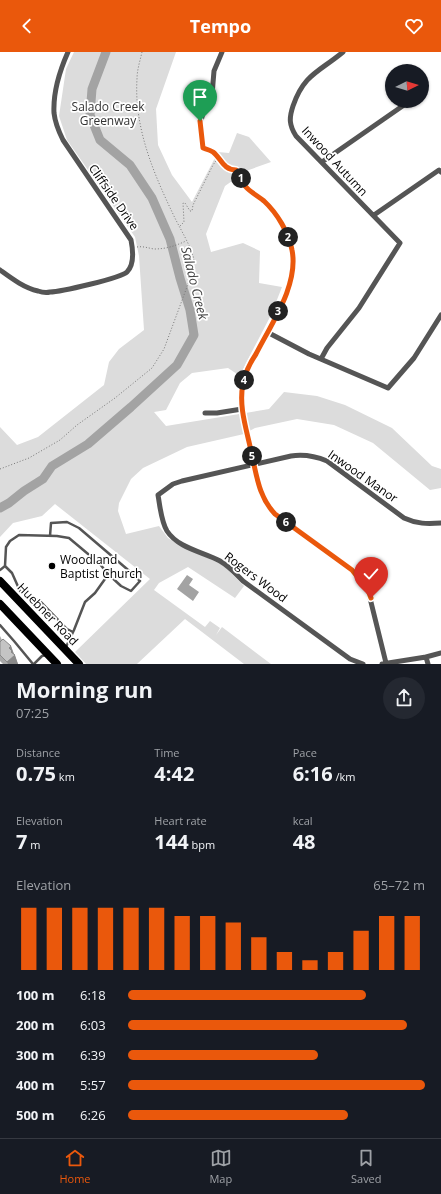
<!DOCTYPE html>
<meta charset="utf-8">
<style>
:root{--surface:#171b24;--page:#242831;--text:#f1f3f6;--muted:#9ea1a6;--line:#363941;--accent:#ea580c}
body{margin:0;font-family:"Open Sans",sans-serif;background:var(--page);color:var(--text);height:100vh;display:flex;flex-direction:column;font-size:15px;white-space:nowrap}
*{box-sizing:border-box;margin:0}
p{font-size:13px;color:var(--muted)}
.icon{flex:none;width:22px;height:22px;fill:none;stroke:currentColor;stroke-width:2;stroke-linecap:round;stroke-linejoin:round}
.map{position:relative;height:612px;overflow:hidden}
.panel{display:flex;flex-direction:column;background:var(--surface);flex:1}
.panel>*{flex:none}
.needle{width:26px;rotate:85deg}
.tools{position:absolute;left:385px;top:12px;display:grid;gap:8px}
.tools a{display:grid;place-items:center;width:44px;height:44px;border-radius:50%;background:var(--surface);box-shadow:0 1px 3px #0004;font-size:20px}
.pin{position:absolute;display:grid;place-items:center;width:34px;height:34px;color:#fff;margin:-41px -17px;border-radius:50% 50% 50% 0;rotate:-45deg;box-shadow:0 0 4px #0007}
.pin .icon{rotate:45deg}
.km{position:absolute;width:20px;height:20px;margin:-10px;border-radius:50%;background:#222;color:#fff;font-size:11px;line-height:20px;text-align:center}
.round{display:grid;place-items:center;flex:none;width:42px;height:42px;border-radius:21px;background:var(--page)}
.head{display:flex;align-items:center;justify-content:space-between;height:68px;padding:0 16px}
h1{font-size:22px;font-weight:700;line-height:30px}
.stats{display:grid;grid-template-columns:repeat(3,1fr);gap:6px;height:68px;padding:4px 16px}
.stats div{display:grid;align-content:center}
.stats b{font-size:20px;font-weight:700}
.stats small{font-size:11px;font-weight:400}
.stats p{font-size:11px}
.chart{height:112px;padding:8px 16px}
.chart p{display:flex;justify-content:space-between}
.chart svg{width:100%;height:72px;margin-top:4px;stroke:var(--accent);stroke-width:6}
ul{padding:0 16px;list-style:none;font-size:13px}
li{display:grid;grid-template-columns:64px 48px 1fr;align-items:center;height:30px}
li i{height:10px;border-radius:5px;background:var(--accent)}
header{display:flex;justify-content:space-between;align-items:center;height:52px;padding:0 16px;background:var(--accent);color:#fff;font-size:18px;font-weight:700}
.tab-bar{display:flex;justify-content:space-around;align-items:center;height:56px;border-top:1px solid var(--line);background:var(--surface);font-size:11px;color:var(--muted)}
.tab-bar a{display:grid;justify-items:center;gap:2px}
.tab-bar .selected{color:var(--accent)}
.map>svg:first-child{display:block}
.green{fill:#dcdcdc}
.water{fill:#a3a3a3}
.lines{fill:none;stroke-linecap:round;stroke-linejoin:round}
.river{stroke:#a3a3a3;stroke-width:9}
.path{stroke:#777;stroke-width:1;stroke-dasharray:1 2;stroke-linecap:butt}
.lane{stroke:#555;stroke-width:2.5}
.street{stroke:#555;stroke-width:5}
.primary{stroke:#000;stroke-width:8}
.wall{fill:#a9a9a9}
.shaded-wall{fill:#898989}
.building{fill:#c4c4c4;stroke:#898989}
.route-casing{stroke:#fff;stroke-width:8}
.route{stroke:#ea580c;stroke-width:5}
.poi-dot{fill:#000;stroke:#fff;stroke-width:1.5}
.labels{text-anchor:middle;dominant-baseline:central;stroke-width:3.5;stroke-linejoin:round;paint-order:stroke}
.park-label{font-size:12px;fill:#333;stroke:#fff}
.street-label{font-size:12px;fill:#000;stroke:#fff}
.poi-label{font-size:12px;fill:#000;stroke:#fff;text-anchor:start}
.water-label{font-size:13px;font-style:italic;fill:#444;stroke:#fff}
</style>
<header><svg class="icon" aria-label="back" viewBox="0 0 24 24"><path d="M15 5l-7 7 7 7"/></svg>Tempo<svg class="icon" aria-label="heart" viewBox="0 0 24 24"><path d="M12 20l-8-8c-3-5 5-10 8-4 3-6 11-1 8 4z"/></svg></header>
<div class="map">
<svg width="441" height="612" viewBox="0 0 441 612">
<rect width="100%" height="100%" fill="#fff"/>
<path class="green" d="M74 0H176L156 57 158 93 172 123 192 150 218 100 229 101 237 81 249 85 271 110 246 119 225 134 206 182 211 200 243 191 260 199 259 231 282 235 271 263 246 311 240 324 228 316 192 321 180 331 166 358 154 360 166 374 269 357 284 340 317 344 345 353 392 376 432 414 441 417V436L430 438 373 391 334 373 297 367 255 376 244 382 187 395 143 416 131 427 119 451 118 459 126 482 159 474 168 486 181 494 223 513 244 534 235 546 188 515 159 531 154 538 205 575 210 569 220 576 216 583 222 575 271 612H244L185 567 137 612H86L75 600 150 527 55 452 42 464 13 471 0 485V375L17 393 38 385 104 333 109 310 119 297 144 278 139 204 135 185 67 88 59 64 66 17Z"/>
<path class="water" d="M187 523 193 527 189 533 199 540 193 549 177 537Z"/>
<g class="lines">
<path class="river" d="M0 456 9 451 24 439 43 427 52 414 88 392 131 355 177 313 194 283 190 258 180 226 170 187 152 146 130 113 100 88 90 63 92 37 106 0"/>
<path class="path" d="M208 98C219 102 223 118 235 118L241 126
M180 174 184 170 183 151H185L190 159H192L193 153 213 113 218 106
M137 195C143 194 148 196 154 197 166 197 175 194 186 189
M0 417 29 406 60 388 77 373 115 346 152 316 164 297 191 224 194 207 192 201C187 187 179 175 173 162 153 120 134 75 137 27 137 18 140 9 142 0"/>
<path class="lane" d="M50 484 51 471 67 470 79 476 134 523 140 529 131 539 121 534 107 521
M5 514 12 521 20 539 26 544 40 549 67 577 73 580
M0 518 5 514 6 495 10 489 19 483 57 484 69 486 100 512 107 521 105 527 95 541 85 550 74 578 66 595
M0 573 14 589 33 612
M34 612 42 604 46 603"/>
<path class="street" d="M203 96 201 69 204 57 212 43 214 19 222 0
M322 110 404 53
M243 130C247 138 256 142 263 148 278 161 291 184 293 203 296 236 271 273 256 301 251 311 245 321 243 332 238 355 247 380 252 403 257 425 259 445 275 462L353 518 368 538 386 611
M374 163 439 118 441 120
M0 218C11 226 24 236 38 239 41 240 46 241 50 240 60 240 121 226 127 220 135 212 133 198 131 188L63 88C59 80 55 70 54 61 53 41 60 18 68 0
M267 280 309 302 388 336 414 306 441 263
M321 307 327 296 359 256 400 191 296 84C289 73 289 66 293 54 304 22 319 20 343 0
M205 361H217L242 357
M426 605 428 612
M363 612 350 607 243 529C236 522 229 514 220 509 203 500 178 496 167 479 161 469 160 454 158 443L173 432 182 429 291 404C304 402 315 404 327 409L404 466C417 472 427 472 441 471
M382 612 426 605 441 601"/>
<path class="primary" d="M0 529 79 612
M0 552 57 612"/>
</g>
<path class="wall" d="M0 584 2 588 11 594 18 612H3L0 609Z"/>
<path class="shaded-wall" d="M11 594 14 603H15L18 612H8L7 610 9 596Z"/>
<path class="building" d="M3 587 11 594 9 596 12 599 11 600 15 603 7 610 0 603V590Z"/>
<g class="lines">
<g class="route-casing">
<path id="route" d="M200 69 203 96C206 97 210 98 213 100 221 106 223 118 236 118 239 123 241 129 245 134 250 140 258 144 264 149 277 161 289 181 292 198 299 233 271 272 256 302 250 311 245 321 243 332 238 356 248 381 252 404 257 425 259 445 275 462L352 518 368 538 371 546"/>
</g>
<use href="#route" class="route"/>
</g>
<circle class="poi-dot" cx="52" cy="514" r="4"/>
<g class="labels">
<g class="park-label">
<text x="108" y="54">Salado Creek<tspan x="108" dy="14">Greenway</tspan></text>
</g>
<g class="street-label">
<text transform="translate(335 109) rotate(47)">Inwood Autumn</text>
<text transform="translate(114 145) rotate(55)">Cliffside Drive</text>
<text transform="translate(363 424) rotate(35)">Inwood Manor</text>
<text transform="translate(256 525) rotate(37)">Rogers Wood</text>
<text transform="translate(48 562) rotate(46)">Huebner Road</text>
</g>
<g class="poi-label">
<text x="60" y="507">Woodland<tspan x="60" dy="14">Baptist Church</tspan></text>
</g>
<g class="water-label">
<text transform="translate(195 231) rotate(76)">Salado Creek</text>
</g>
</g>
</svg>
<div class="tools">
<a><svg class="needle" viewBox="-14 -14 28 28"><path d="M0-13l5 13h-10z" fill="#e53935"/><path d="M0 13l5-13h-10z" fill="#9ea1a6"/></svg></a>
</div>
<div class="pin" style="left:200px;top:69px;background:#1e9e55"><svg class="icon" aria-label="arrive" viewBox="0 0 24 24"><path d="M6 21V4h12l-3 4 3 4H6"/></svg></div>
<div class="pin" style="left:371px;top:546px;background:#d93025"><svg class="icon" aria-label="check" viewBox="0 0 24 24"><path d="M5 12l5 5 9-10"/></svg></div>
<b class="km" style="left:241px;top:126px">1</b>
<b class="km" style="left:288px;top:185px">2</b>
<b class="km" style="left:278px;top:259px">3</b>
<b class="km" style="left:244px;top:328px">4</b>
<b class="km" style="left:252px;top:404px">5</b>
<b class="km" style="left:286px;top:470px">6</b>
</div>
<section class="panel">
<div class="head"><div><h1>Morning run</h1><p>07:25</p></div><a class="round"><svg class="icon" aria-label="share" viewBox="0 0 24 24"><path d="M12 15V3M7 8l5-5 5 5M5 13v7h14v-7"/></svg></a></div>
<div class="stats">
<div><p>Distance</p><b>0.75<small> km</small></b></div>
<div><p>Time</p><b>4:42</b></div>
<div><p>Pace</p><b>6:16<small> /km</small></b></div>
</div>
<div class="stats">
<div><p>Elevation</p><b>7<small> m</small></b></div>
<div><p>Heart rate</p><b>144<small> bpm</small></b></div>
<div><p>kcal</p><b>48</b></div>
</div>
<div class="chart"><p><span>Elevation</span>65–72 m</p>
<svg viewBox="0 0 160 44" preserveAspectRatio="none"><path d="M5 44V6M15 44V6M25 44V6M35 44V6M45 44V6M55 44V6M65 44V11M75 44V11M85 44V15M95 44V24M105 44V33M115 44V38M125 44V33M135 44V20M145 44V11M155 44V11"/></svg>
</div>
<ul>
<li><b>100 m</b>6:18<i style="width:80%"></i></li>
<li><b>200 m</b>6:03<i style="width:94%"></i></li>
<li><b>300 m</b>6:39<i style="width:64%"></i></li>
<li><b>400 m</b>5:57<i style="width:100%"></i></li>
<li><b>500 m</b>6:26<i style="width:74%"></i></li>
</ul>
</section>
<nav class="tab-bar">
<a class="selected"><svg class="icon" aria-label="home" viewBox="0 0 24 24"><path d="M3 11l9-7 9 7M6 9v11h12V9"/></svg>Home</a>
<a><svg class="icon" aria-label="map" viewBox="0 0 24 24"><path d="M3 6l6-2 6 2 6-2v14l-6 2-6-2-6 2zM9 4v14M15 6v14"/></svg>Map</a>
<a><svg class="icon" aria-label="saved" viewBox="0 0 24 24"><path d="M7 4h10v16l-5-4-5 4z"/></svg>Saved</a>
</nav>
